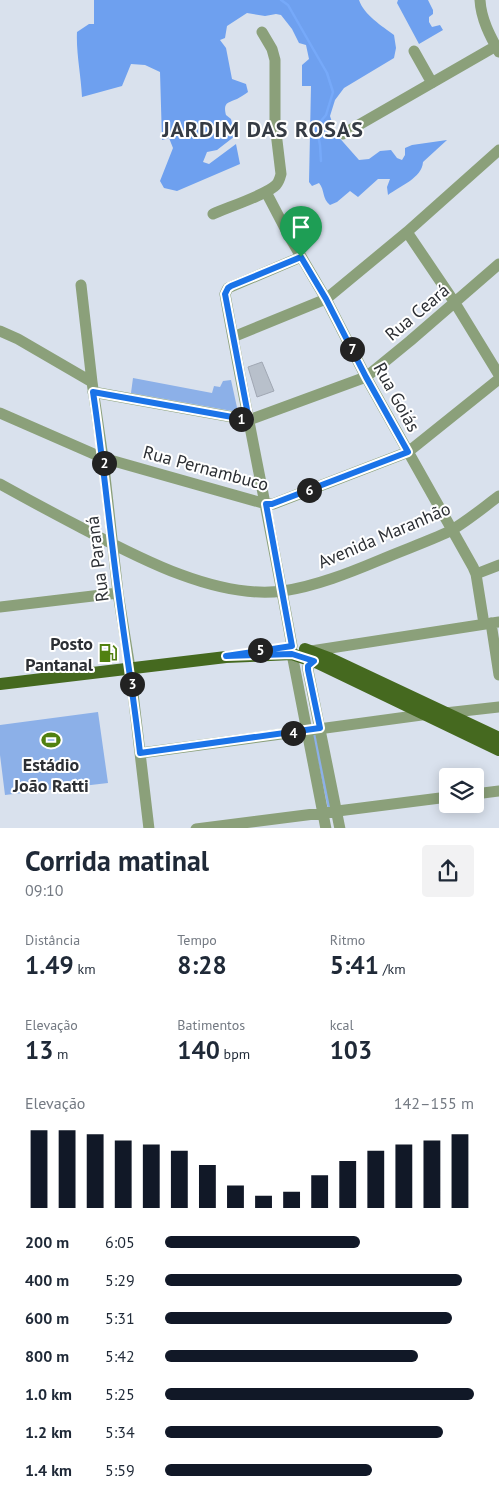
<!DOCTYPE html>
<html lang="pt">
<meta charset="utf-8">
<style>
:root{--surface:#fff;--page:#f2f2f3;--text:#1f2937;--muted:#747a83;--accent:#111827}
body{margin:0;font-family:"PT Sans",sans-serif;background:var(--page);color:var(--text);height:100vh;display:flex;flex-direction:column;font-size:19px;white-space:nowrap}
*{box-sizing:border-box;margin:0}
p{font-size:16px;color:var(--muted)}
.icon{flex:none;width:28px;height:28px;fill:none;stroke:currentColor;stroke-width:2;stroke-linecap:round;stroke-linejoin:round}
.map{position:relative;height:828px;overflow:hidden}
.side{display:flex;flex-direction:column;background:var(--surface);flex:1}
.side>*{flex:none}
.buttons{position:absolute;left:439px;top:768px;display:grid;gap:10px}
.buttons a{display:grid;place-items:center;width:45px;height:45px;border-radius:5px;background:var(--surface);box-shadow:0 2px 12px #0003;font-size:25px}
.pin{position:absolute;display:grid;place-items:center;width:42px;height:42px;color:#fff;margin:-51px -21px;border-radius:50% 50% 50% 0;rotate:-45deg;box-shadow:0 0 5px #0007}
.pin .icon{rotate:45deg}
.km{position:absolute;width:25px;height:25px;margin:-12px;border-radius:50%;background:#222;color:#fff;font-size:14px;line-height:25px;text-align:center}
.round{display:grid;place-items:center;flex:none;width:52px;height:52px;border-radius:5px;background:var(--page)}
.headline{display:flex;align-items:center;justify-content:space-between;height:85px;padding:0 25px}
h1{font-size:28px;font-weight:600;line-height:38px}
.figures{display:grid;grid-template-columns:repeat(3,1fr);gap:8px;height:85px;padding:5px 25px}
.figures div{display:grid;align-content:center}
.figures b{font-size:25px;font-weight:600}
.figures small{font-size:14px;font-weight:400}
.figures p{font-size:14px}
.chart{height:140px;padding:10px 25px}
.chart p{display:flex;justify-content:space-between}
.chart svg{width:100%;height:90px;margin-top:5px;stroke:var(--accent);stroke-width:6}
ul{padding:0 25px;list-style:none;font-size:16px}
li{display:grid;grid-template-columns:80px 60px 1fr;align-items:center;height:38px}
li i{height:12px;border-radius:6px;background:var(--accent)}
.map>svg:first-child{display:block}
.green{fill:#8cb0e8}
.forest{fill:#6ea0ef}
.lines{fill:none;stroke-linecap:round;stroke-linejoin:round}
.stream{stroke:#76a9f9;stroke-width:2.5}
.building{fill:#b8c0cb;stroke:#a0a7b3}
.minor{stroke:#8ba07a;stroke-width:11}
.major{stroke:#45691f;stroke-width:12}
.route-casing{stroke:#fff;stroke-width:10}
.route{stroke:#1a73e8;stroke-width:6}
.labels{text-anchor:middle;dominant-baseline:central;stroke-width:4;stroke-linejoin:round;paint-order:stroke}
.street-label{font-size:18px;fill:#2c2f34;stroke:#fff}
.poi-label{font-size:18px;font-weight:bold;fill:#2c2f34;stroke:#fff;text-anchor:end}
.district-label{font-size:22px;font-weight:bold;letter-spacing:1px;fill:#353b44;stroke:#fff}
</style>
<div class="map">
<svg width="499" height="829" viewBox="0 0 499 829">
<rect width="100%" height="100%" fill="#d9e1ed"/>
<path class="green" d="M133 378 212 393 214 386 220 387 223 381 231 380 238 412 131 393Z
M98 712 108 783 5 795 0 755V725Z
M315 732 333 805 328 809 312 733Z"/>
<path class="forest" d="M94 0H359C364 15 382 26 394 35L396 48 394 58 344 88 335 100 330 116 336 134 359 160 369 159 380 151 391 150 397 158 402 160 405 155V148L412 145 447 140 423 162C422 178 400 186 388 195L387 187 390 179H378L358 197 350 191 337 202 330 205C322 199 325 190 319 183L312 186 309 182 311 86H302V65L309 59 306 45 299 43 292 29 281 15 276 14 265 16 247 13 227 26 225 38 220 40 226 48 232 79 246 84 248 92C245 94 241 97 237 99 227 103 223 103 226 115L231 119 235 136 217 150 207 152 203 162 209 164 236 144 240 164 177 191 164 188 160 181 173 148 169 138 162 140 160 72 145 65 131 64 122 86 82 97C81 75 76 53 77 32L89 24H94Z
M398 0H428L433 10V14L429 17V22L432 27 440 25 443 30 419 44 397 3Z"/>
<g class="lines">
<path class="stream" d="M281 0 288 5 312 47 327 73 333 92 326 115 321 121 317 130 320 145 321 161"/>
</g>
<path class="building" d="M262 362 274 391 257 397 248 367Z"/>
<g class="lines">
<path class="minor" d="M480 0C481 19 490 36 499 52
M414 51 432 83
M343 134 496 46
M266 192 289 236 326 299 366 377 473 567 476 574 484 624
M213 214C226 208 268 194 276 185 279 182 280 178 281 174L275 124V60L272 49 262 32
M407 232 455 303 499 375
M81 285 92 382 103 458 118 593 130 668 149 829
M0 331 18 339 92 382
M233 337 326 299 407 232 499 150
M93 392 249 420 366 377 410 341 499 264
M0 413 103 458 266 504H273L408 452 499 379
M0 484C27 499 53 513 80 527 137 557 217 600 283 591 316 586 349 573 380 560 403 550 427 542 450 531 466 522 484 507 499 496
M476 574 499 565
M0 607 118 593
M491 623 499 675
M292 646C271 529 246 412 225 294L228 288 301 257
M311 651 499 622
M292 654 326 829
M314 661 308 666V670L340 829
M445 713 499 707
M141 753 429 714
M475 794 499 791
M196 829 448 797"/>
<path class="major" d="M305 649 329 658 499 738
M0 684 226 657 292 654 318 663 499 750"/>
</g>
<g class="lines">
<g class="route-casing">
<path id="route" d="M301 257 326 299 366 377 408 452 272 504H266L292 646 226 656 292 654 314 661 308 666V670L320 728 140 753C134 699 125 645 118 591 109 525 103 458 93 392L249 420 225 294 228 288 231 286Z"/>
</g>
<use href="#route" class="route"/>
</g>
<defs>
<g id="fuel-bare" transform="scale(1.5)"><path d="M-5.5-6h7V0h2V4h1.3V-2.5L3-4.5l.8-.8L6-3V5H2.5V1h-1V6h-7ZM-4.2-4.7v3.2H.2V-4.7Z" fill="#518111" stroke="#fff" stroke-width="2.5" paint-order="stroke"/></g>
<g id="stadium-bare" transform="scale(1.5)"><path d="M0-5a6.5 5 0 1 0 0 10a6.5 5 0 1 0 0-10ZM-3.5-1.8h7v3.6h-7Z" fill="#518111" stroke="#fff" stroke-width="2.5" paint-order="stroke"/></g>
</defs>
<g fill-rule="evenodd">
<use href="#fuel-bare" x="108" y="653"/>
<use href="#stadium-bare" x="51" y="740"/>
</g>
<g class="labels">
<g class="street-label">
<text transform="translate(417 312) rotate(-40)">Rua Ceará</text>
<text transform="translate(397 397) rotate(61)">Rua Goiás</text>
<text transform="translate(206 468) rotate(15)">Rua Pernambuco</text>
<text transform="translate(384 535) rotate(-23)">Avenida Maranhão</text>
<text transform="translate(97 559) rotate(-97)">Rua Paraná</text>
</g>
<g class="poi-label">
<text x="93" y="643">Posto<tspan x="93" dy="21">Pantanal</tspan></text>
<text x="51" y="764" text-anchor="middle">Estádio<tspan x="51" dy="21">João Ratti</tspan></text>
</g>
<g class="district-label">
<text x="263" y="129">JARDIM DAS ROSAS</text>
</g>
</g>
</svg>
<div class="buttons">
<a><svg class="icon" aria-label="layers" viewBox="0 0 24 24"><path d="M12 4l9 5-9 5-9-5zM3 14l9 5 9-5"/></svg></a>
</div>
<div class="pin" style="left:301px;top:257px;background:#1e9e55"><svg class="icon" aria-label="arrive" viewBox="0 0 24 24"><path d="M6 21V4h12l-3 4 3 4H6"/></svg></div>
<b class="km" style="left:241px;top:419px">1</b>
<b class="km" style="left:104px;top:463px">2</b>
<b class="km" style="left:132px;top:684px">3</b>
<b class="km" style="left:293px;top:733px">4</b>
<b class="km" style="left:260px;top:650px">5</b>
<b class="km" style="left:309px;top:490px">6</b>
<b class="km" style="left:352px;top:349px">7</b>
</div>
<section class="side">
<div class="headline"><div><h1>Corrida matinal</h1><p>09:10</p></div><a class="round"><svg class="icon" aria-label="share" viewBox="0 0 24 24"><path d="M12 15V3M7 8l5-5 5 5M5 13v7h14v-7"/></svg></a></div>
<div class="figures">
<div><p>Distância</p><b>1.49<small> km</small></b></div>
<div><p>Tempo</p><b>8:28</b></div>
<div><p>Ritmo</p><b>5:41<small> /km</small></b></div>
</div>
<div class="figures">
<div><p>Elevação</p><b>13<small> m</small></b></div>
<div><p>Batimentos</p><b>140<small> bpm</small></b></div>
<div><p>kcal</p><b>103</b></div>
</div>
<div class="chart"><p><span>Elevação</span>142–155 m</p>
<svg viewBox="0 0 160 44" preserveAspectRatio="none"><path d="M5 44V6M15 44V6M25 44V8M35 44V11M45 44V13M55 44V16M65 44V23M75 44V33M85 44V38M95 44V36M105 44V28M115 44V21M125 44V16M135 44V13M145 44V11M155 44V8"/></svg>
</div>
<ul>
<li><b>200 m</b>6:05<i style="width:63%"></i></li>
<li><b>400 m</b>5:29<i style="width:96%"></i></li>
<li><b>600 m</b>5:31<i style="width:93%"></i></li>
<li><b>800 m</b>5:42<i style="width:82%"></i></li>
<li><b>1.0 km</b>5:25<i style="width:100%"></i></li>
<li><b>1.2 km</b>5:34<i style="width:90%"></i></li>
<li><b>1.4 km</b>5:59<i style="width:67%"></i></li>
</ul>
</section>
